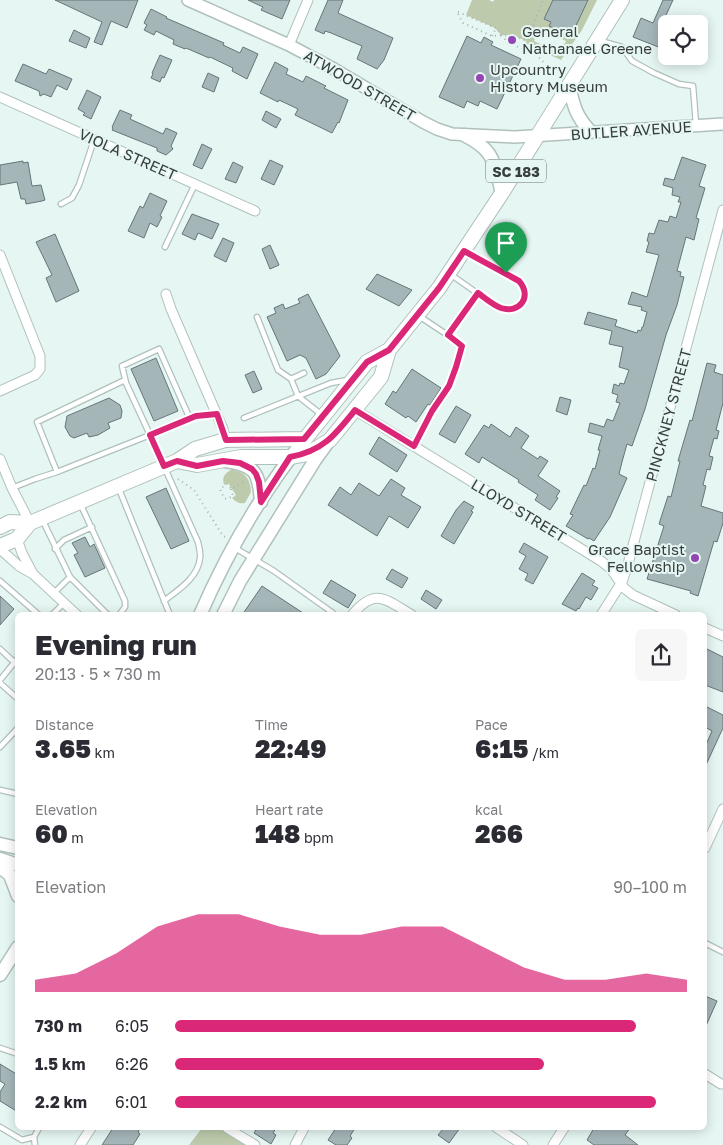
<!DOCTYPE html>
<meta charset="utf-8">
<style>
:root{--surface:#fff;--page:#f7f7f7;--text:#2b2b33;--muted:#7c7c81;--accent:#db2777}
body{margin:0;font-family:"Golos Text",sans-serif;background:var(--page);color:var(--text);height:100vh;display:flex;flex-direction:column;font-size:19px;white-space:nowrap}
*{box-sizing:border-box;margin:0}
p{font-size:16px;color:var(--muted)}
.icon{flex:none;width:28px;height:28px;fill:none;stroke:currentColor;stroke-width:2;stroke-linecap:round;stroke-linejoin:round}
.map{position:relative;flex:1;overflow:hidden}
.panel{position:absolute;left:15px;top:612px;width:692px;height:518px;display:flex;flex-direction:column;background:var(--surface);border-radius:8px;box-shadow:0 2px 12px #0003}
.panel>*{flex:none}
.controls{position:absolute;left:658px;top:15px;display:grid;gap:10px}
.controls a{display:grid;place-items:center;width:50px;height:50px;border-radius:8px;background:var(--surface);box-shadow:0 2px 12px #0003;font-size:25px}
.pin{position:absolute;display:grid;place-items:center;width:42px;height:42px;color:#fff;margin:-51px -21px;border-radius:50% 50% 50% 0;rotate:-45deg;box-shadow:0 0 5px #0007}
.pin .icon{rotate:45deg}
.round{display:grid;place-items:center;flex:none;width:52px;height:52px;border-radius:8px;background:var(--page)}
.headline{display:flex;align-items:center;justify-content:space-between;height:85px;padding:0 20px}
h1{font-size:28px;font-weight:800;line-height:38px}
.metrics{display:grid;grid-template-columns:repeat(3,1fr);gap:8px;height:85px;padding:5px 20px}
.metrics div{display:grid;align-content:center}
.metrics b{font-size:25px;font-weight:800}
.metrics small{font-size:14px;font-weight:400}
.metrics p{font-size:14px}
.chart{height:140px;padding:10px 20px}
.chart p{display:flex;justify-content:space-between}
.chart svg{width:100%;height:90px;margin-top:5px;fill:var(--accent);opacity:.7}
ul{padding:0 20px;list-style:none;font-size:16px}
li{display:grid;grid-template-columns:80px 60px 1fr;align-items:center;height:38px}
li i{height:12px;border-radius:6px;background:var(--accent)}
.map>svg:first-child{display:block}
.green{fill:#bdcbac;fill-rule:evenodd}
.building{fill:#a5b6b9;stroke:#657578}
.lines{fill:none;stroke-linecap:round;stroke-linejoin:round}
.service-casing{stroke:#b0c1bd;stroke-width:7}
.minor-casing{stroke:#b0c1bd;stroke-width:11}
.tertiary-casing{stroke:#b0c1bd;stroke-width:14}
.secondary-casing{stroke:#b0c1bd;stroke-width:15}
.primary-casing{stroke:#b0c1bd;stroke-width:16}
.path{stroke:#a6b4b1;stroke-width:2;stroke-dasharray:1 4;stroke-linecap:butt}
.service{stroke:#fff;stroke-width:4.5}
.minor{stroke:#fff;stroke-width:9}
.tertiary{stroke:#fff;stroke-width:11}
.secondary{stroke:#fff;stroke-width:12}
.primary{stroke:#fff;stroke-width:14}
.route-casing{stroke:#fff;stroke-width:10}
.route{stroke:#db2777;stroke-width:6}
.poi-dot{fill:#9445b5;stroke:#e6f7f3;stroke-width:2}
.labels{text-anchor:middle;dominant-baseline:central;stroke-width:4;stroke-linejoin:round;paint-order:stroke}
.shield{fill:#e6f7f3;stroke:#6c7674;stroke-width:1}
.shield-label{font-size:14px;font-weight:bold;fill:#373e3d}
.poi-label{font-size:15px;fill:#373e3d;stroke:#e6f7f3;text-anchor:start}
.street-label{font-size:15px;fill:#373e3d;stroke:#e6f7f3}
</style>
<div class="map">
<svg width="723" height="1145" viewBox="0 0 723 1145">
<rect width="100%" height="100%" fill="#e6f7f3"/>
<path class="green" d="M472 0H489L493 2 494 0H553L544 19 551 22 549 26 563 32 565 28 573 32 588 0H597L582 30 561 60 526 44V41L513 35H501L495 28 466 15ZM540 29 566 41 560 53 534 41Z
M231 470C244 470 251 480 251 492L245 503C239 504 236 502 232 498L236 495 228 483 224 485C222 477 224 474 231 470Z
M202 1128H222L250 1145H189Z"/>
<path class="building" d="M55 0H138L127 28 111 21 102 45 94 42 102 22Z
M248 0H290L282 19 261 10 263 7Z
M328 0H343L338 13 393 38 384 60 377 69 357 59 362 46 331 33 325 31 324 34 315 30Z
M553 0H588L573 32 565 28 563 32 549 26 551 22 544 19Z
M663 0H673L661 26 666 28V50L633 37 641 18 653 23Z
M151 9 167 17 166 18 224 43 223 45 240 53 243 47 258 54 247 79 232 71 233 68 210 57 209 58 186 48 185 49 173 44 174 40 156 31 154 35 144 30 147 25 144 23Z
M74 30 90 38 86 48 69 41Z
M467 36 481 43 484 37 493 42 491 45 521 59 497 109 480 101 478 106 467 101 464 108 439 97Z
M160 55 172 60 164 78 162 77 160 82 151 78 153 74 152 73Z
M275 62 288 69 286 74 303 82 306 76 326 86 324 88 348 100 339 123 338 122 332 133 295 115 298 109 279 100 278 102 260 93Z
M23 64 46 74 49 69 72 79 67 90 57 85 51 97 44 94 40 96 39 91 15 81Z
M208 73 219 78 214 92 202 87Z
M87 90 101 97 91 119 83 115 85 113 78 109Z
M120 110 132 115 130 119 163 134 166 128 177 133 171 146 173 149 166 155 157 151V148L112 130 113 128 112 127Z
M266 111 281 119 276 128 262 120Z
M202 144 212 149 202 169 193 165Z
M682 157 706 165 699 186 705 188 696 218 699 219 694 240 686 237 677 271 681 272 680 276 684 277 677 305 666 335 645 409 632 446 627 444 622 462 619 474 627 478 610 517 594 541 589 538 588 539 566 526 573 515 570 514 584 485 586 486 593 468 595 469 600 450H598L602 436 588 432 590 423 604 427 607 419 613 421 620 403 616 402 618 395 612 393 614 384 619 386 620 383 624 384 629 370 619 367 623 347 609 344 612 331 584 324 588 312 617 320 615 326 637 333 638 330 641 331 642 327H643L647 312 641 310 642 307 628 304 632 292 647 297 659 255 646 252 649 242 647 241 649 233 654 234 659 220 668 222 670 216 676 218 681 202H678L680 197 672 195 673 188 663 185 665 178 674 180Z
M270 160 283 166 274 185 261 179Z
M23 161V163L28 162 32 186 41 185 45 200 42 201 26 204 25 199H21L17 182 0 185V165Z
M233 162 243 167 236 183 225 179Z
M150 193 167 201 160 216 162 217 157 227 150 223 144 238 128 231 140 206 143 208Z
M192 214 219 224 212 239 198 233 195 240 182 234Z
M55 234 79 291 56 302 46 278 52 275 36 242Z
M223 238 234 243 226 262 214 256Z
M270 245 279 265 270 269 262 249Z
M377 274 412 290 399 306 366 289Z
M308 294 340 356 326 374 316 379 306 358 300 355 287 361 267 317 276 313 274 308 283 304 285 309 300 303 298 299Z
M156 358 178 411 154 421 131 369Z
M707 363 716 365 714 372 723 375V403L716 430 719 431 717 439 714 438 709 456 713 457 710 470 707 469 703 485 706 486 701 506 723 513V523L717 542 714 541 698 596 690 593 691 591 647 579 664 526 659 524 668 496 671 497 680 461H678L690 420 692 421Z
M412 369 441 388 430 405 428 404 416 422 408 416 406 418 385 404 393 391 396 393Z
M254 371 262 389 253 393 245 375Z
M560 397 571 400 567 415 556 411Z
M109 398 120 405 122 411 121 418 108 423 110 428 98 435 89 437 87 433 74 438 70 436 65 427 67 416Z
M456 406 471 415 455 443 439 434Z
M491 424 510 437 516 427 529 436 521 448 538 459 540 456 548 461 538 476 560 491 556 497 558 498 550 510 535 500 538 495 518 482 519 480 482 457 479 463 465 454 484 425 489 428Z
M379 437 407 455 397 472 369 454Z
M391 479 405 488 401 495 421 507 408 528 389 516 377 536 328 505 340 487 351 495 359 483 379 496Z
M166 488 189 541 171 549 146 497Z
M464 501 474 507 471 511 473 512 454 544 441 536 456 510Z
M85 537 90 547 94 544 105 568 85 577 74 555 78 553 72 543Z
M524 543 548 557 533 584 525 580 528 574 519 569 526 556 519 552Z
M392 569 408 578 402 588 386 579Z
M582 573 595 581 592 585 598 588 591 600 586 597 579 609 578 608 576 611 562 604Z
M331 580 356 595 348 608 323 593Z
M262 586 306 615H242Z
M426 590 442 600 436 609 421 599Z
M0 596 14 609 0 625Z
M705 648 723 657V692L705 685Z
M705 706 723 715V728L705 767V747L712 731 705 727Z
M705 996 717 1001 705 1028Z
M0 1064 18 1075V1112L0 1101V1092L5 1084 0 1081Z
M113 1128H134L139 1130 138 1132 140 1134 133 1145H102Z
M257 1128H276L273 1133 276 1135 271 1144 254 1133Z
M336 1128H355L350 1136 352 1138 347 1145H336L328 1140Z
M444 1128H460L449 1143 438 1135Z
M594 1128 597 1130 599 1128H630L625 1135 638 1145H594L587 1140Z"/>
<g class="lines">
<g class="service-casing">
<path id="service" d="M600 41 622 47 632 61 654 73 679 84 693 86 696 124
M61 204 72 198 79 185 94 140
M165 247 195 184
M465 252 519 281C533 297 518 314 501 308 493 305 485 298 477 293
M257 317 278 370 291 379 298 396 322 415
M448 335 477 293 450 274
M291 379 304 373
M244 418 331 383 348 380
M414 446 432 411 449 386 457 367 462 346 458 342 419 316
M57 472 37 422 125 380
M12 488 35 479 57 472 150 435 126 383 122 366 159 349 190 419
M119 489 170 615
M80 503 125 601V607L119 615
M42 519 70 577
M235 548 274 571 333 613
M55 549 64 540 92 527
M0 581 39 615
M54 593 70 577 108 615
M164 601C178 590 198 578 200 558 201 553 199 547 198 542L150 435 196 416 217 414
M52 615 64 603
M0 649 15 663
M0 680 18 658
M0 683 18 699
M0 747 18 728
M0 790 18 794
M705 943 723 952
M0 1048 18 1054
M0 1127 22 1140 34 1137 39 1128
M34 1137 35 1145"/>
</g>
<g class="minor-casing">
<path id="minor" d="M289 45 308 0
M0 97 255 211
M0 255 40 356V369L35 375 0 391
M166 294 171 309 223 429 225 440
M355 410 601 561 611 569 624 588 633 595 676 615
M0 459 12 488 30 523
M17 539 22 553 33 574
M0 549 19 566 33 574 77 615
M352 615C375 587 385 599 412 615
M601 615 622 582 628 564 723 210
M705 628 723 636
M705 848 723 809
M705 1074 721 1084
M227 1128 255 1145
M497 1128 523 1145
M80 1145 91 1128
M295 1145 304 1128
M553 1145 564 1128"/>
</g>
<g class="tertiary-casing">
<path id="tertiary" d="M188 0 289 45 334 69 423 122 437 129 452 134 515 137 723 124"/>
</g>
<g class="secondary-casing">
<path id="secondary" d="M569 86C574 107 576 116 590 131
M464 135C495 150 494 163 502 193
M225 461C256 465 259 473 261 502
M200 615C227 553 262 492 305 439
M223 615 240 581 315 460 328 442
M0 844 18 848
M0 859 18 865
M0 867 10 875 18 896
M0 975 18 947"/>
</g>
<g class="primary-casing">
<path id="primary" d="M177 461 197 465 241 457H290L307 454 330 440 381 377 389 350 439 288 502 193 622 0
M0 527 10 522 30 523 177 461 195 449 225 440 305 439 367 362 389 350
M0 546 17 539 30 523"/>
</g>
<path class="path" d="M458 12 496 28 508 43 533 53 541 59 551 72
M458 14 463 23 492 36 513 35 526 41
M492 36 496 28
M526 44 543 0
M178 479 194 490 223 536 226 537
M231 489 233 496 227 499 224 498 220 489 227 484 231 489 245 481"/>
<use href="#service" class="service"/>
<use href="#minor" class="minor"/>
<use href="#tertiary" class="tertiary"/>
<use href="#secondary" class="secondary"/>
<use href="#primary" class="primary"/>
</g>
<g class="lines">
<g class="route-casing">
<path id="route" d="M464 251 519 281C533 297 519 314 501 308 493 305 485 298 478 293L448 335 462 346 456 367 449 386 432 411 414 446 355 410C335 435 323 451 290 457L261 502 259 482 256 474 252 469 240 463 223 461 197 466 177 461 164 466 150 435 196 416 217 414 226 440 304 439 367 362 389 350 439 288Z"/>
</g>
<use href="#route" class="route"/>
</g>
<g class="poi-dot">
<circle cx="512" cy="40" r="5"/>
<circle cx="480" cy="78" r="5"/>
<circle cx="695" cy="558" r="5"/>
</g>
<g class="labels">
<rect class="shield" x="486" y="159.5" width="60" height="23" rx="4"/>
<g class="shield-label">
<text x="516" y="171">SC 183</text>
</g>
<g class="poi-label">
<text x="522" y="31">General<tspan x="522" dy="17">Nathanael Greene</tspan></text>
<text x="490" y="69">Upcountry<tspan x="490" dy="17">History Museum</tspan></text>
<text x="685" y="549" text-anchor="end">Grace Baptist<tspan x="685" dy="17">Fellowship</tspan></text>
</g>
<g class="street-label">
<text transform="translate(360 85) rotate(30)">ATWOOD STREET</text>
<text transform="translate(631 130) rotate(-4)">BUTLER AVENUE</text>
<text transform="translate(128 154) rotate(24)">VIOLA STREET</text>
<text transform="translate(668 415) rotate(-75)">PINCKNEY STREET</text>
<text transform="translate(519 510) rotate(31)">LLOYD STREET</text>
</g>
</g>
</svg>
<div class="controls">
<a><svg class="icon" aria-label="locate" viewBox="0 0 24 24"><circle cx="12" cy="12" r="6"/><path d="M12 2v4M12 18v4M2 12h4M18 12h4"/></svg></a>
</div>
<div class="pin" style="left:506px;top:273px;background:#1e9e55"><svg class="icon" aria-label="arrive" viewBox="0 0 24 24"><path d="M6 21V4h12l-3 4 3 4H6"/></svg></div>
<section class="panel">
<div class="headline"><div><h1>Evening run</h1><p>20:13 · 5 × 730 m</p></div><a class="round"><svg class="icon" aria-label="share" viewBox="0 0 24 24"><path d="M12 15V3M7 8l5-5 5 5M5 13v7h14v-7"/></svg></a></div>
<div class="metrics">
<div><p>Distance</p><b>3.65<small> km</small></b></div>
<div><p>Time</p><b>22:49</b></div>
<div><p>Pace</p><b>6:15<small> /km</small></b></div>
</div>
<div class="metrics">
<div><p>Elevation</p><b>60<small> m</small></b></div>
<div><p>Heart rate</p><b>148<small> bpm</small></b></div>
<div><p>kcal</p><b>266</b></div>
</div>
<div class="chart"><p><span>Elevation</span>90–100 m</p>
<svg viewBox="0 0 160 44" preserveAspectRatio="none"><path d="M0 44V38L10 35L20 25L30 12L40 6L50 6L60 12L70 16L80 16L90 12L100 12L110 22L120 32L130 38L140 38L150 35L160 38V44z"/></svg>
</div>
<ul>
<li><b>730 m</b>6:05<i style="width:90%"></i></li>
<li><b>1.5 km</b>6:26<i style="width:72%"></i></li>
<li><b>2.2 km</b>6:01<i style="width:94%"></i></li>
</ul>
</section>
</div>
